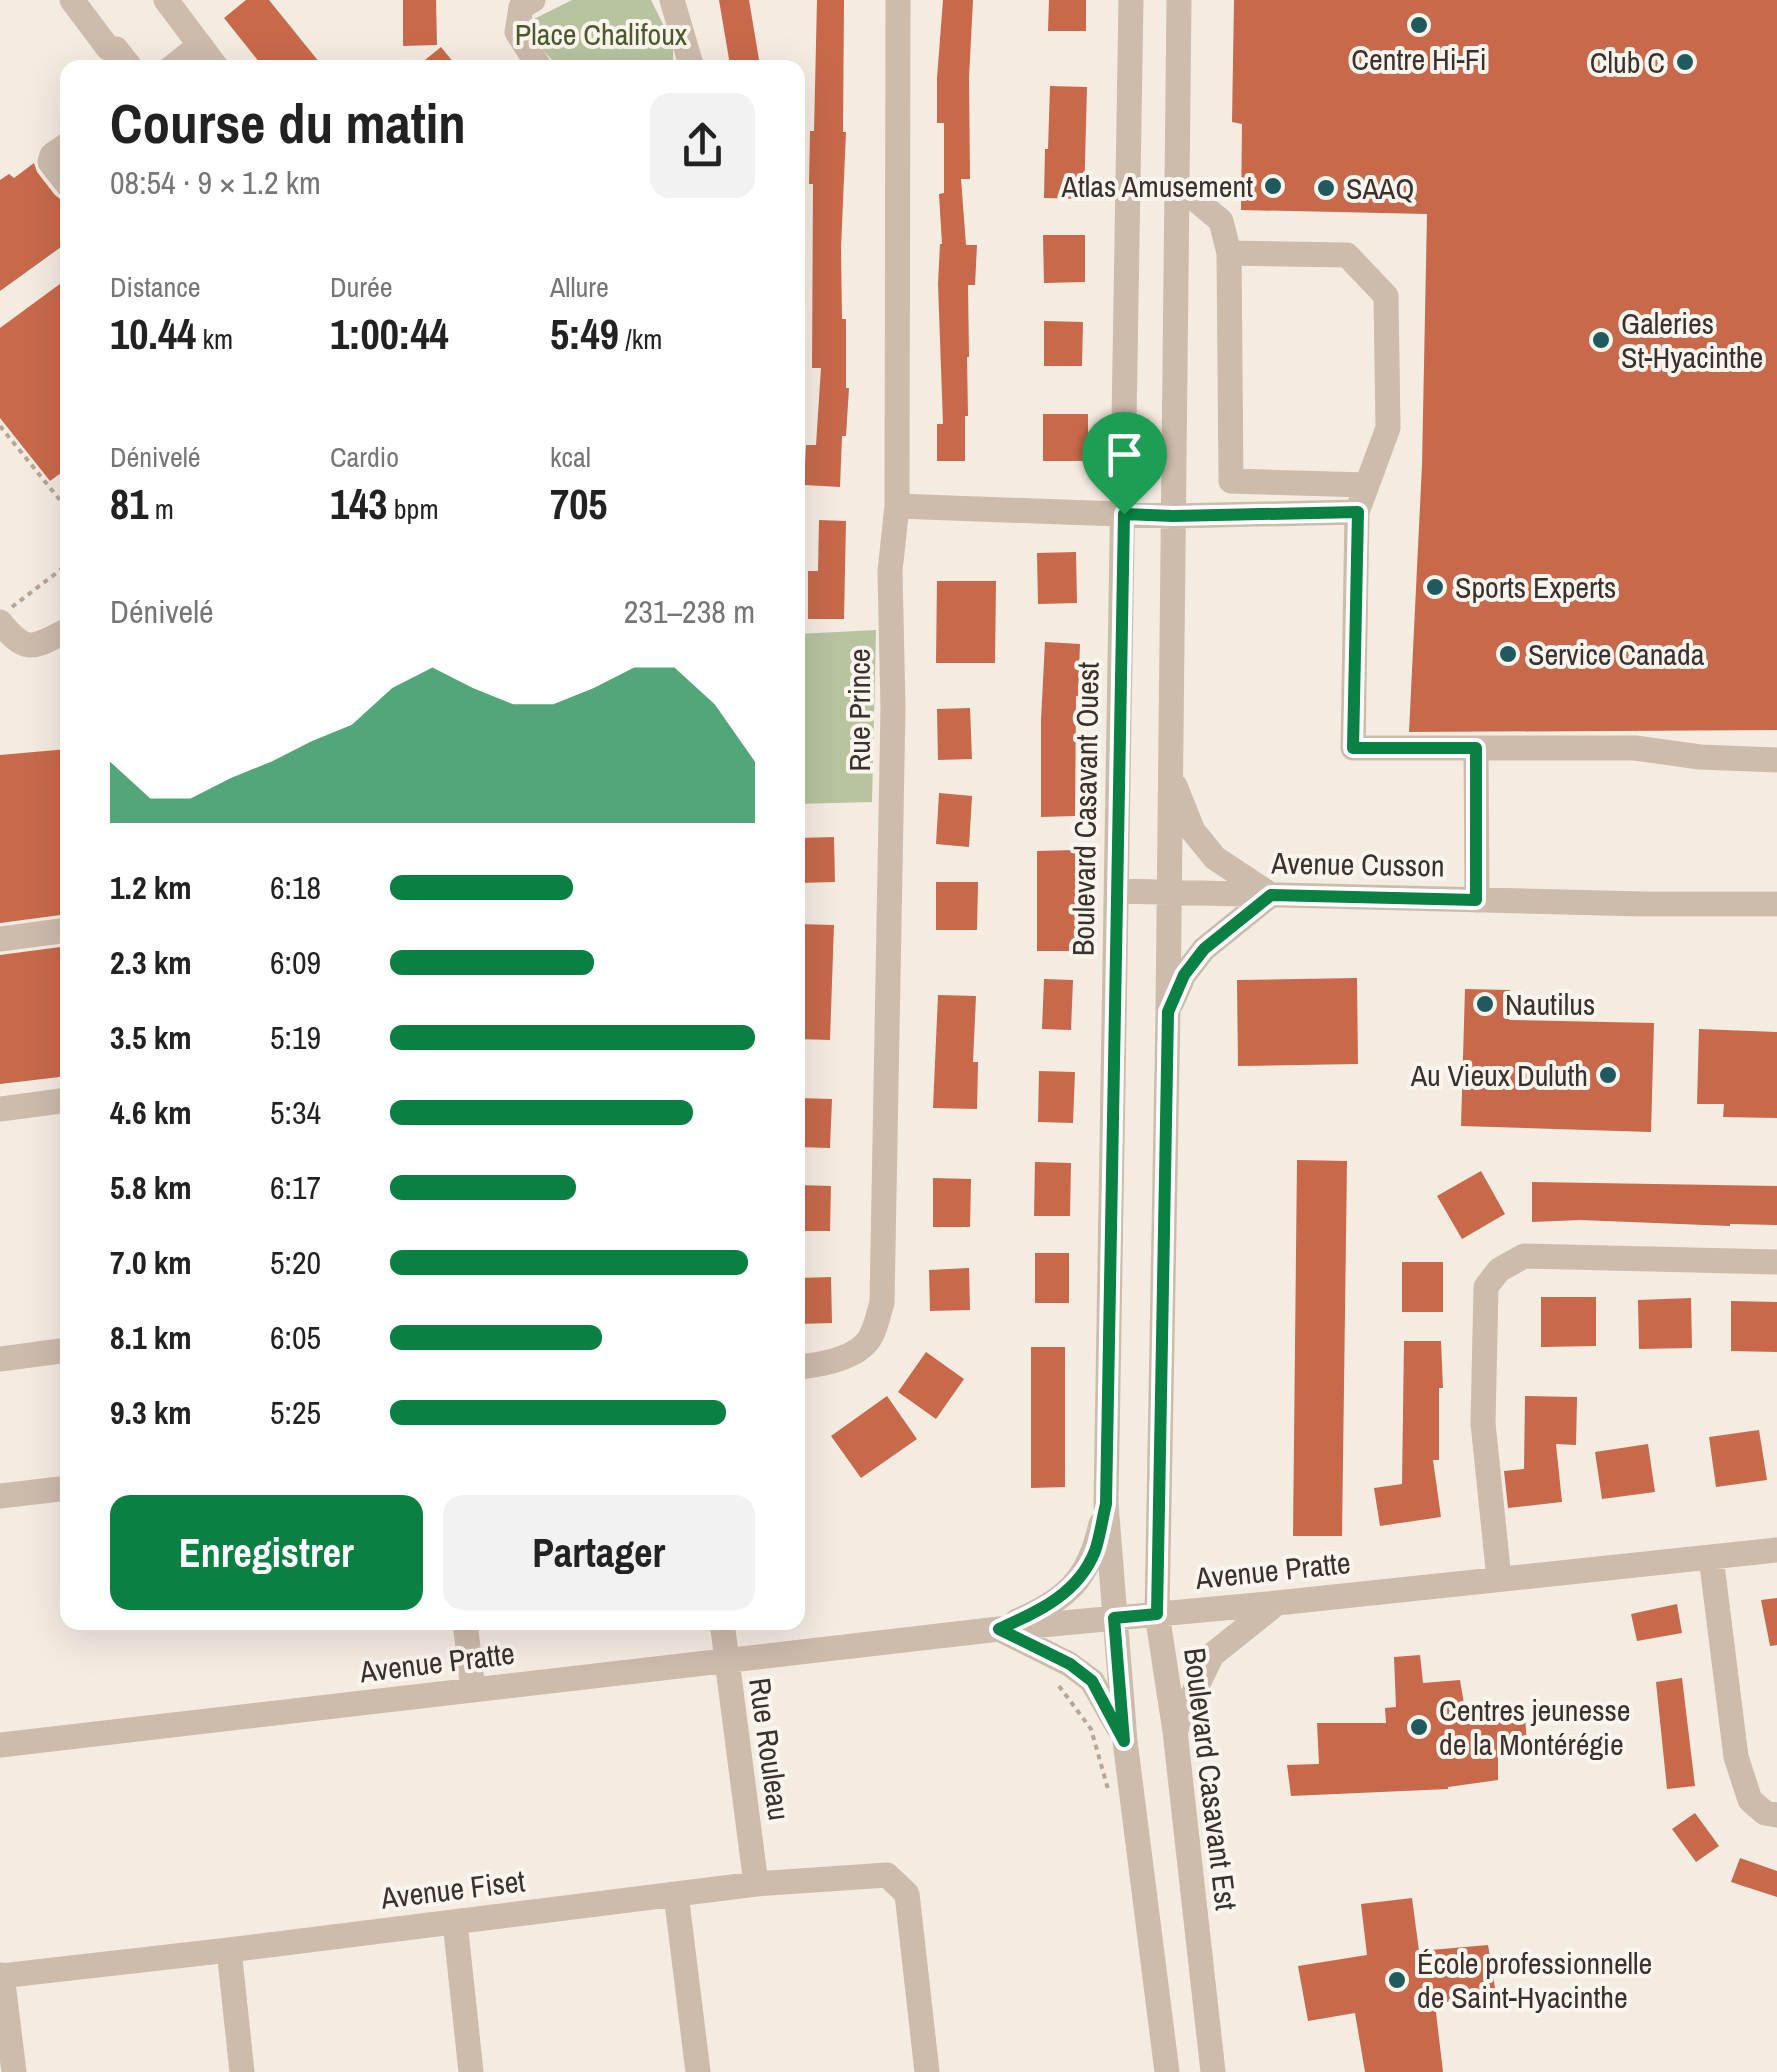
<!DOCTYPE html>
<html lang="fr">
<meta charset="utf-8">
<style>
:root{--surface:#fff;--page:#f2f2f2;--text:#222;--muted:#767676;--accent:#0b8043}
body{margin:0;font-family:"Archivo Narrow",sans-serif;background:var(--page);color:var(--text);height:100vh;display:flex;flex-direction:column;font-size:38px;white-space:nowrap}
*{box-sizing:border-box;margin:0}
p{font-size:32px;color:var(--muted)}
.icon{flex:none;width:55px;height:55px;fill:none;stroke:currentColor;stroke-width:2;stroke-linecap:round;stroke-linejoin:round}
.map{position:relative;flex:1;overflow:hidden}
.panel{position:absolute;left:60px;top:60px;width:745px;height:1570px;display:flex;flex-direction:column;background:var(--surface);border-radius:20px;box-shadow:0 10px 40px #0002}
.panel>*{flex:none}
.pin{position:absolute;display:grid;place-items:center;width:85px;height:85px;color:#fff;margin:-102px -42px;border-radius:50% 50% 50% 0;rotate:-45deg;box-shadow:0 0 10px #0007}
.pin .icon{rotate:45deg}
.round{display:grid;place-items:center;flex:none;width:105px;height:105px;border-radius:20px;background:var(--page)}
.head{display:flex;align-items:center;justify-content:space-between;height:170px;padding:0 50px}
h1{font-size:55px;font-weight:800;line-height:75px}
.metrics{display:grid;grid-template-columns:repeat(3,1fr);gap:15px;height:170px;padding:10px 50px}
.metrics div{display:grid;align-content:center}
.metrics b{font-size:42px;font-weight:800}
.metrics small{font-size:28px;font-weight:400}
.metrics p{font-size:28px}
.chart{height:280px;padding:20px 50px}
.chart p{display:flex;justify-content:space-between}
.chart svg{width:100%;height:180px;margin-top:10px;fill:var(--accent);opacity:.7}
.primary-button{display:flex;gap:20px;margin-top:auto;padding:20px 50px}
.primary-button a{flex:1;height:115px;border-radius:20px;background:var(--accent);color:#fff;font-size:40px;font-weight:800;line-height:115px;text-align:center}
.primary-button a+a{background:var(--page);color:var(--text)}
ul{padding:0 50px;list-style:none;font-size:32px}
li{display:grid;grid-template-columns:160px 120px 1fr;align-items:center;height:75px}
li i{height:25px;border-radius:12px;background:var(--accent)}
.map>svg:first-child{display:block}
.green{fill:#b8c4a0}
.building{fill:#c8694b}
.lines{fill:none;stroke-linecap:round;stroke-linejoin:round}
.path{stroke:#b9a596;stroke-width:4;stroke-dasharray:5 5;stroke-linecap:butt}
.minor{stroke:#cdbbac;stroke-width:25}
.route-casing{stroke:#fff;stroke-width:20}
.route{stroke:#0b8043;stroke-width:12}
.poi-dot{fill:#1f5a5e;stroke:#fbf5ee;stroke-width:4}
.labels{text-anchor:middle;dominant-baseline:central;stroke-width:8;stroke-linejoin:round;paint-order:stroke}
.park-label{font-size:30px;fill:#4a5a2e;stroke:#fbf5ee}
.poi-label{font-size:30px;fill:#3b302b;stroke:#fbf5ee;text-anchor:start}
.street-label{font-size:30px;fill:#3b302b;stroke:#fbf5ee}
</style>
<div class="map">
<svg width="1777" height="2072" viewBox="0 0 1777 2072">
<rect width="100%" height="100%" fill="#f4ebe1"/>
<path class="green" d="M572 0H651L673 44V67H558L539 45 528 22Z
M876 630 872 802 798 804V634Z"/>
<path class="building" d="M246 0H269L324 68H264L224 18Z
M403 0H436L437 45 403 46Z
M719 0H749L759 60 730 65Z
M817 0H844L843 132H846L841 248 842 319H846V388H849L846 436H842L840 487 804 485 806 445H816L821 368H812L813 184H809L810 131H814Z
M943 0H973L969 78 970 179H961L966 245H977L975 285H968L969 357H967L968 416H965V461H937V424H943L938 284 940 244H942L939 194 944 193V123H937V78Z
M1049 0H1086V31H1048Z
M1234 0H1777V730L1409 732 1422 465 1427 214 1241 210 1242 124 1232 122Z
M441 47 458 68H415Z
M1050 86 1087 87 1084 199 1044 198 1045 149H1048Z
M34 163 37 172 55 195 68 205V242L0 291V180L9 174 14 178Z
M1043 235H1085V282L1044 283Z
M68 278V468L50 481 0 418V328Z
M1044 321 1083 322 1082 366H1044Z
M1043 414H1088V461H1043Z
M819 520 846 521 844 619H808V571H818Z
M1076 552 1077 603 1038 604 1037 553Z
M937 581H996L995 663H936Z
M1045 642 1080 644 1078 696H1076L1075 816 1041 817V720Z
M970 708 972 759 938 760 937 709Z
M68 749V914L0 923V755Z
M939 793 972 796 969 847 936 844Z
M834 837 835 882 798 883V838Z
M1075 850 1076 951H1037V851Z
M936 882H978L977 930H936Z
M798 924 834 925 830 1040 798 1039Z
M68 946V1076L0 1084V955Z
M1357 978 1358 1064 1238 1066 1237 980Z
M1044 979 1073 980 1071 1030 1042 1029Z
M1465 989 1510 990 1509 1020 1654 1023 1651 1132 1461 1126Z
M938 995 976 996 973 1062H978L977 1109 933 1108Z
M1699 1029 1777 1032V1118L1723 1117 1724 1104H1697Z
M1039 1071 1075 1072 1073 1123 1038 1122Z
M799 1098 832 1099 830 1148 798 1147Z
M1297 1160 1347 1161 1342 1536H1293Z
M1035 1162 1071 1163 1070 1216H1034Z
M1481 1171 1505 1214 1462 1239 1437 1196Z
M933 1178 971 1179 970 1227H933Z
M1532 1182 1777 1186V1225L1730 1224V1226L1580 1220 1532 1222Z
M798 1185 831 1186 830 1231H798Z
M1035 1253H1069V1303H1035Z
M1402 1262H1443V1312H1402Z
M969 1268 970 1310 930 1311 929 1270Z
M831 1277 832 1323 798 1324V1278Z
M1541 1297H1596V1346L1541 1347Z
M1691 1298 1692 1348 1639 1349 1638 1300Z
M1731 1301 1777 1302V1352L1731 1351Z
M1404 1341H1441L1443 1388H1439V1460H1433L1441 1517 1380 1526 1374 1488 1402 1484Z
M1031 1347H1065V1487L1031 1488Z
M926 1352 964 1379 936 1419 898 1392Z
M887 1396 917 1439 861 1478 831 1436Z
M1525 1396 1577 1397 1576 1445 1556 1444 1562 1502 1508 1508 1504 1471 1524 1469Z
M1759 1430 1767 1480 1716 1487 1709 1437Z
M1648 1444 1655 1492 1602 1499 1595 1452Z
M1777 1598V1645L1770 1646 1761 1600Z
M1677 1604 1682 1633 1637 1641 1631 1614Z
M1420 1655 1423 1683 1460 1680 1465 1710 1524 1707 1527 1742 1498 1745V1780L1448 1787V1789L1291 1796 1287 1765 1319 1764 1317 1723H1386L1385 1708 1396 1707 1394 1657Z
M1682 1678 1695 1786 1667 1789 1656 1682Z
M1695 1813 1719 1846 1696 1862 1672 1829Z
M1740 1858 1777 1871V1897L1731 1882Z
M1412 1898 1419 1951 1488 1945 1496 1994 1435 2004 1443 2072H1365L1355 2013 1308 2021 1298 1966 1367 1955 1361 1904Z"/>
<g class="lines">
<path class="path" d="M0 426 68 510
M12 607 68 564
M1059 1686 1091 1729 1108 1789"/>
<path class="minor" d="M72 0 108 48 116 49 131 68
M166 0 217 68
M533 0 521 7 517 32 540 68
M672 0 692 68
M1131 0 1106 1504 1125 1741 1167 2072
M1179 0 1168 1011 1157 1614 1175 1731 1213 2072
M171 68 200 45
M68 144 52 155 50 162 68 185
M1177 184 1221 221 1229 253
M1367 485 1231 481 1229 253 1347 255 1386 296 1388 428 1357 512 1353 748H1635L1700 757 1777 760
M897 506 1173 516 1357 512
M0 622C27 655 32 648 68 630
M1476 748 1477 900
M1175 786 1193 831 1215 858 1271 895
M1117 891 1643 904H1777
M0 939 68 930
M1172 1002 1184 975 1204 949 1271 895
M0 1109 68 1100
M0 1359 68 1350
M798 1367C819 1365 852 1360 867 1342 875 1333 878 1315 882 1303L893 708 890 571 897 506 898 0
M0 1496 68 1488
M1711 1557 1736 1757 1750 1800 1765 1813 1777 1815
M1499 1579 1483 1423 1486 1287 1499 1270 1524 1256 1777 1262
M1017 1621C1068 1599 1089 1578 1101 1524
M465 1622 473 1690
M722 1622 756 1884
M999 1629 1069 1664 1092 1681 1118 1727
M1175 1731 1212 1655 1277 1603
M0 1745 999 1629 1277 1603 1777 1550
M676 1894 698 2072
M455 1922 471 2072
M229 1950 242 2072
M2 1975 14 2072
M0 1976 229 1950 756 1884 887 1875 907 1894 927 2072"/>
</g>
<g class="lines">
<g class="route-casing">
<path id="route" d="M1358 512 1353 748H1476V900L1271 895 1204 949 1184 975 1168 1012 1157 1614 1114 1618 1124 1741 1092 1681 1070 1664 999 1629C1039 1611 1078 1594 1095 1551 1100 1537 1102 1520 1106 1504L1124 514 1173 516Z"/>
</g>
<use href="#route" class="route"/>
</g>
<g class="poi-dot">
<circle cx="1419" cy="25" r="10"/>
<circle cx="1685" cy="62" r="10"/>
<circle cx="1273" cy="186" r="10"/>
<circle cx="1326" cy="188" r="10"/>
<circle cx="1601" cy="340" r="10"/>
<circle cx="1435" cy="587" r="10"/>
<circle cx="1508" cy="654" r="10"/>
<circle cx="1485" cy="1004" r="10"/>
<circle cx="1608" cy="1075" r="10"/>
<circle cx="1419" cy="1727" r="10"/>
<circle cx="1397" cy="1980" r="10"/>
</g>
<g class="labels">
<g class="park-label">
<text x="601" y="34">Place Chalifoux</text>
</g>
<g class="poi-label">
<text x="1419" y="59" text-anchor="middle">Centre Hi-Fi</text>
<text x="1665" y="62" text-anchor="end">Club C</text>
<text x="1253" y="186" text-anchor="end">Atlas Amusement</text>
<text x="1346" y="188">SAAQ</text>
<text x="1621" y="323">Galeries<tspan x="1621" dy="34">St-Hyacinthe</tspan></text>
<text x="1455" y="587">Sports Experts</text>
<text x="1528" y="654">Service Canada</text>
<text x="1505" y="1004">Nautilus</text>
<text x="1588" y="1075" text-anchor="end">Au Vieux Duluth</text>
<text x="1439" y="1710">Centres jeunesse<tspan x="1439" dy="34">de la Montérégie</tspan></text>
<text x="1417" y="1963">École professionnelle<tspan x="1417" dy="34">de Saint-Hyacinthe</tspan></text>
</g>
<g class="street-label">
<text transform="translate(859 710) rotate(-90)">Rue Prince</text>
<text transform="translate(1085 809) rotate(-89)">Boulevard Casavant Ouest</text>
<text transform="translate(1358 864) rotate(1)">Avenue Cusson</text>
<text transform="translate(1273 1570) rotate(-6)">Avenue Pratte</text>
<text transform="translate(437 1662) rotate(-7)">Avenue Pratte</text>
<text transform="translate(770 1749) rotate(82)">Rue Rouleau</text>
<text transform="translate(1211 1779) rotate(83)">Boulevard Casavant Est</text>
<text transform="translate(453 1889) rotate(-7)">Avenue Fiset</text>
</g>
</g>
</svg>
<div class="pin" style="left:1124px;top:514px;background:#1e9e55"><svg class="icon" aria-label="arrive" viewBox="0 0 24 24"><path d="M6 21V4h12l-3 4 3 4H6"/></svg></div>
<section class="panel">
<div class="head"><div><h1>Course du matin</h1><p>08:54 · 9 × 1.2 km</p></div><a class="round"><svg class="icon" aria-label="share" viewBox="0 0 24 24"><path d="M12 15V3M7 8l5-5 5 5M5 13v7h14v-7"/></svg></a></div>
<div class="metrics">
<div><p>Distance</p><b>10.44<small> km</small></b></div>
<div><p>Durée</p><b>1:00:44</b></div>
<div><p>Allure</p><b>5:49<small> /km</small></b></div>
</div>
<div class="metrics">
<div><p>Dénivelé</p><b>81<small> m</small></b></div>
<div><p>Cardio</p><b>143<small> bpm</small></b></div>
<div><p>kcal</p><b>705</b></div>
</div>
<div class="chart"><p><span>Dénivelé</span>231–238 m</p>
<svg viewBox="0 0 160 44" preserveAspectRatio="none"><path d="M0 44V29L10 38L20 38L30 33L40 29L50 24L60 20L70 11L80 6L90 11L100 15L110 15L120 11L130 6L140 6L150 15L160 29V44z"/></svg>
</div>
<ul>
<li><b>1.2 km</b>6:18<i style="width:50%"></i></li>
<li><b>2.3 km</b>6:09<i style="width:56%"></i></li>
<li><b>3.5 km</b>5:19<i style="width:100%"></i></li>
<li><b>4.6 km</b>5:34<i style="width:83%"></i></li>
<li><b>5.8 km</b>6:17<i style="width:51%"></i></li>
<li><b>7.0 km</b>5:20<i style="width:98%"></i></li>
<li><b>8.1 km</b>6:05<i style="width:58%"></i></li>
<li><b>9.3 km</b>5:25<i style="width:92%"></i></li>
</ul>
<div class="primary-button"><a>Enregistrer</a><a>Partager</a></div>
</section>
</div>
